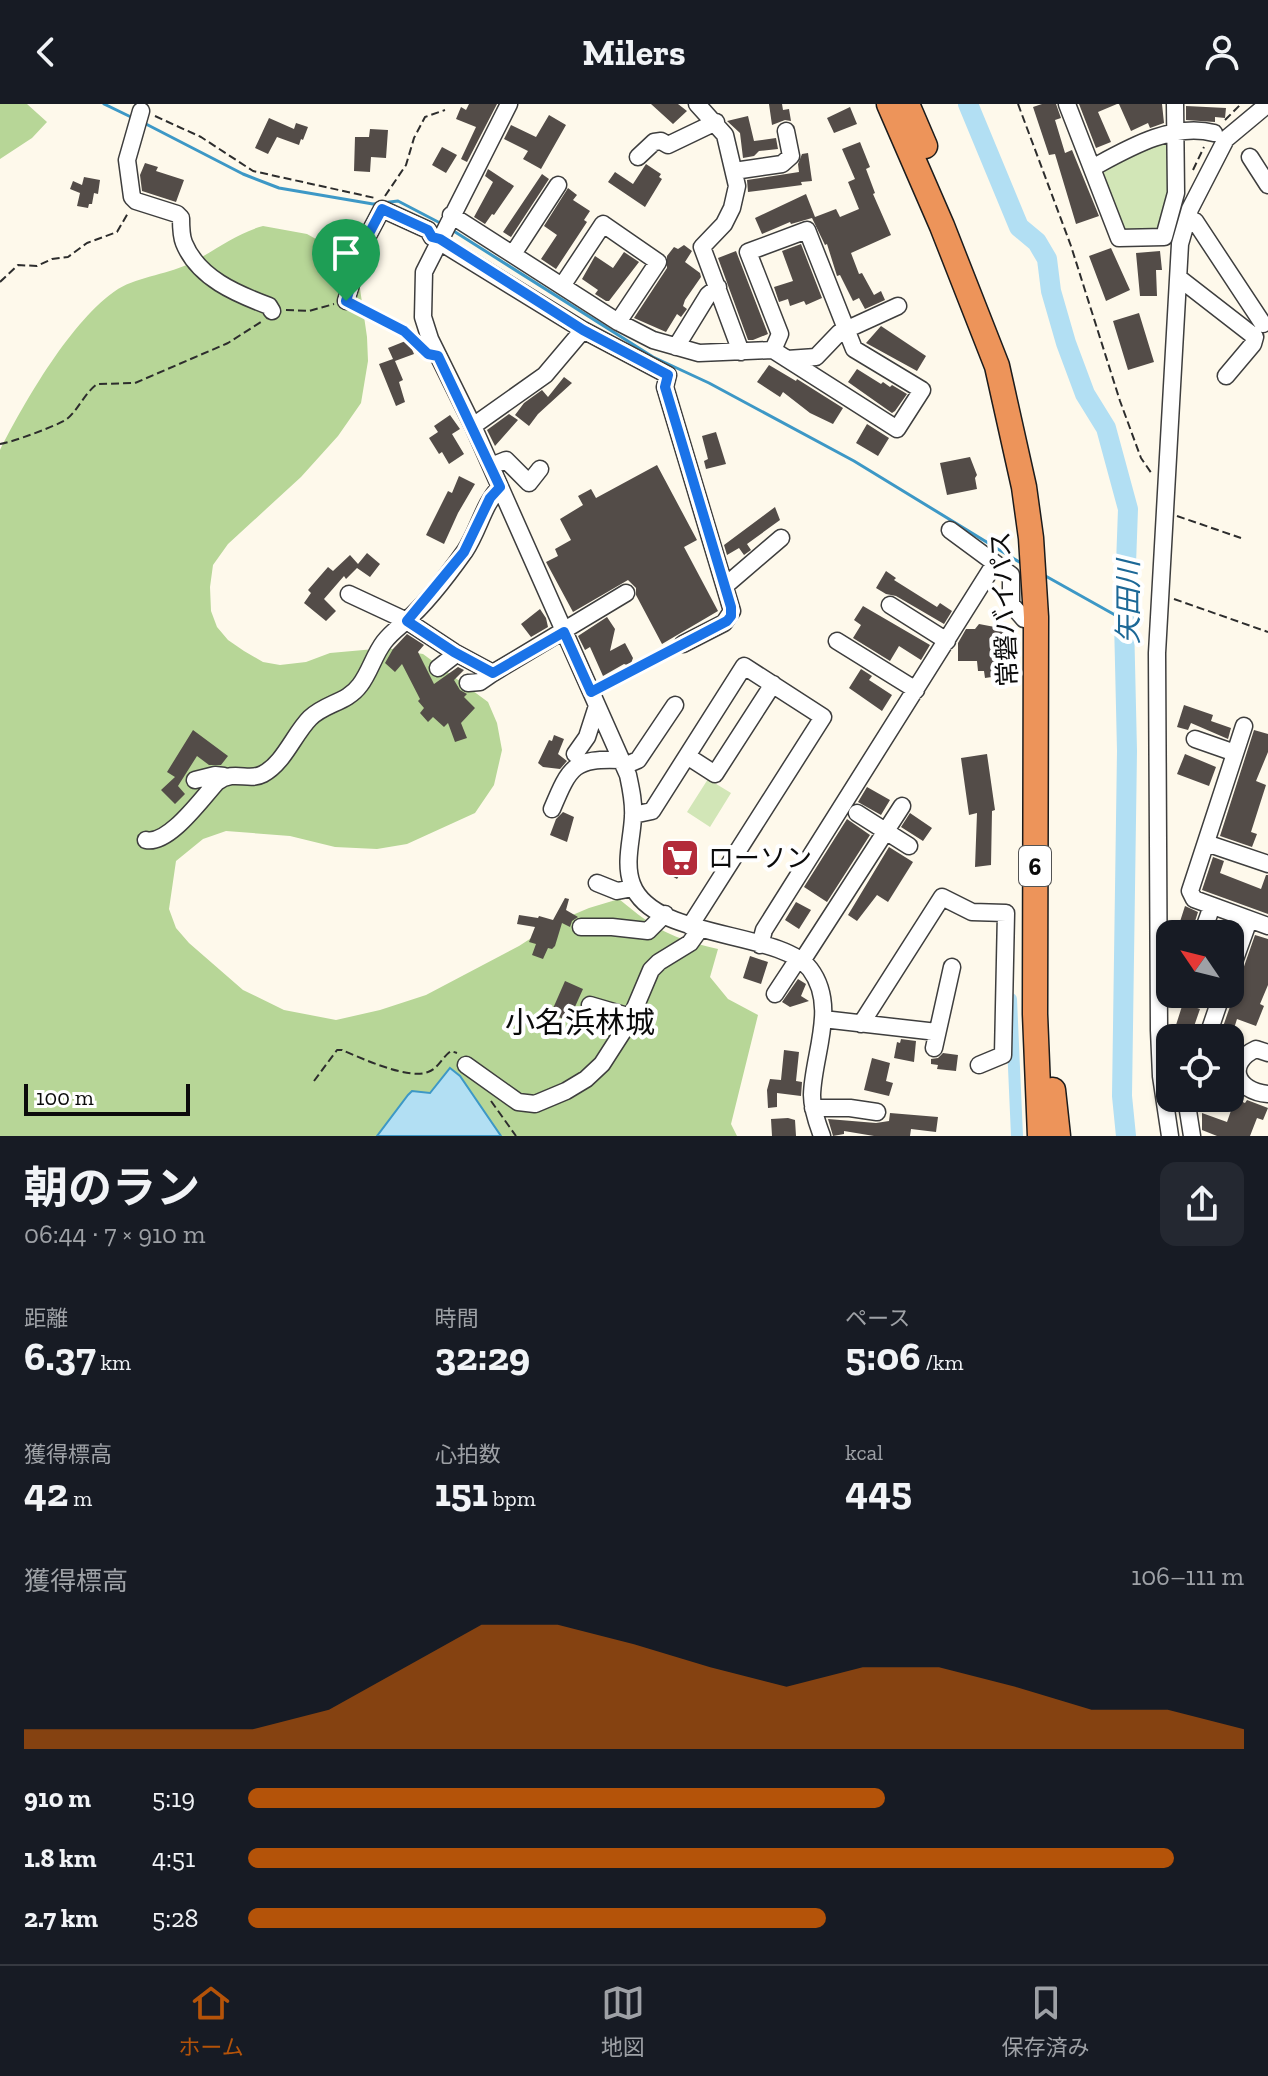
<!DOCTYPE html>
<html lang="ja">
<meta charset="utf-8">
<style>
:root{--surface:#171b24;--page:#242831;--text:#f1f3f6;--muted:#9ea1a6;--line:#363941;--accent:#b45309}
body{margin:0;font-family:"Zilla Slab","Noto Sans JP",serif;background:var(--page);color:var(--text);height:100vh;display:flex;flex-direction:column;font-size:30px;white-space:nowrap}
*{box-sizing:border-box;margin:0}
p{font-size:26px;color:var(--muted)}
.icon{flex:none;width:44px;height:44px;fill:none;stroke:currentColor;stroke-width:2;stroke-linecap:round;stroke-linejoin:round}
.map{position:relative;height:1032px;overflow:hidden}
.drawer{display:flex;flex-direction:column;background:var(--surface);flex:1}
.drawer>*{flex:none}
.needle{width:52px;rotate:305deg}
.buttons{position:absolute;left:1156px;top:816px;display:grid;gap:16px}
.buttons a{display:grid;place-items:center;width:88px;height:88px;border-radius:16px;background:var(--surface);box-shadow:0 2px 6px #0004;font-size:40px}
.scale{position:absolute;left:24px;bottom:20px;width:166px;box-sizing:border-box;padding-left:8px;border:4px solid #0b0b0b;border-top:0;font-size:22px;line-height:28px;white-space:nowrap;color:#0b0b0b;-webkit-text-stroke:6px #fff;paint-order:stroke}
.pin{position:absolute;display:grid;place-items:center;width:68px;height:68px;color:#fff;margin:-82px -34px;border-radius:50% 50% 50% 0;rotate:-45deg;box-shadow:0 0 8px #0007}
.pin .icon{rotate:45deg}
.round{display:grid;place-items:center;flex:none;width:84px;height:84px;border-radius:16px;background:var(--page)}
.summary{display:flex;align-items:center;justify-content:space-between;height:136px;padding:0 24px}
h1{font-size:44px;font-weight:700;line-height:60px}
.stats{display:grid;grid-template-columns:repeat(3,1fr);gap:12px;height:136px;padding:8px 24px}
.stats div{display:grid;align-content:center}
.stats b{font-size:40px;font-weight:700}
.stats small{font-size:22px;font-weight:400}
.stats p{font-size:22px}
.chart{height:224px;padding:16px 24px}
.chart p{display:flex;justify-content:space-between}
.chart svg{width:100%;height:144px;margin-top:8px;fill:var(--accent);opacity:.7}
ul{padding:0 24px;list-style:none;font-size:26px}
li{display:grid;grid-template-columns:128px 96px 1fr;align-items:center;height:60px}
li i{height:20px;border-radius:10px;background:var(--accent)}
header{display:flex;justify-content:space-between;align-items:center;height:104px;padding:0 24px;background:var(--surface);font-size:36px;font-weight:700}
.tabs{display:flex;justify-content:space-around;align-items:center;height:112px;border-top:2px solid var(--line);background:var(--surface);font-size:22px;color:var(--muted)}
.tabs a{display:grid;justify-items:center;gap:4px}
.tabs .selected{color:var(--accent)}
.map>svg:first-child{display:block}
.green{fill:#d2e6b7}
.forest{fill:#b7d697}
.water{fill:#b2dff3;stroke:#3d98c6;stroke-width:2}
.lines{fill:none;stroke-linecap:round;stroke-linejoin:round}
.stream{stroke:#3d98c6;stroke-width:3}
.canal{stroke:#b2dff3;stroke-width:12}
.river{stroke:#b2dff3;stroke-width:20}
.building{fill:#534c48}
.minor-casing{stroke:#3e3e3e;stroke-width:19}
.highway-casing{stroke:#1c1c1c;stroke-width:27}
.path{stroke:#2d2d2d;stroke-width:2;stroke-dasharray:8 4;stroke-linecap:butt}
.minor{stroke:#fff;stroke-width:16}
.highway{stroke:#ed945a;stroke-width:24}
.route-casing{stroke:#fff;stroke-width:16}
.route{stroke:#1a73e8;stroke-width:10}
.labels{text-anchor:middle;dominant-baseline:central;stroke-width:8;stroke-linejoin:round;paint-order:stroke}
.shield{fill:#fff;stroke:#545454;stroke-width:2}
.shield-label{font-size:24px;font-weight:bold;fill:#0b0b0b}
.street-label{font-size:26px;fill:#0b0b0b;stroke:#fff}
.poi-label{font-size:26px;fill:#0b0b0b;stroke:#fff;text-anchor:start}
.water-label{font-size:28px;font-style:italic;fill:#1c6896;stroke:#fff}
.quarter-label{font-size:30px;fill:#0b0b0b;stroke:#fff}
</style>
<header><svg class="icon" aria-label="back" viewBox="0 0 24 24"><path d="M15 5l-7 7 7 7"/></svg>Milers<svg class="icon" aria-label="person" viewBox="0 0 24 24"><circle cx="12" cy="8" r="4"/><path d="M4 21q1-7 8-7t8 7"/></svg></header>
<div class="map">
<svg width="1268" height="1032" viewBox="0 0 1268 1032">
<rect width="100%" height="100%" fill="#fef9eb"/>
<path class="green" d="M1165 36 1170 39V95L1159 127 1125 129 1100 67Z
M708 675 731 689 710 723 687 708Z"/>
<path class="forest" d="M0 0H27L47 18 32 34 0 55Z
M263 122 307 130 332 144 349 158 358 171 367 233 368 257 361 299 338 332 301 373 228 440 213 461 210 483 211 507 217 523 228 536 244 547 263 558 280 561 306 558 330 549 386 544 423 550 488 598 497 619 502 646 494 681 475 709 407 740 377 745 335 743 290 732 226 727 203 735 176 757 169 805 176 824 189 839 243 886 284 906 336 916 380 906 426 891 519 842 556 818 589 804 619 795C656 826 671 834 718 845L710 873 728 895 758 911 731 1020 737 1032H0V346C25 297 72 215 118 185 140 172 170 170 193 158 217 145 237 129 263 122Z"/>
<path class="water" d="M450 964 460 972 501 1032H377L408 991 412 987 430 989Z"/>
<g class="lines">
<path class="stream" d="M104 0 133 14
M144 19 243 70 279 84 373 100 398 97 442 120
M452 126 653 253 709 279 854 357 1021 459
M1042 470 1124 516"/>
<path class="canal" d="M1011 895 1017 1032"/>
<path class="river" d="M968 0 1019 123 1037 138 1047 155 1051 187 1066 239 1085 290 1106 324 1128 405 1124 516 1127 647 1122 992 1126 1032"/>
</g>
<path class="building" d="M469 0H497L467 58 461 55 476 23 456 15 461 3 466 6Z
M651 0H678L687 7 673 20Z
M769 0H782L783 6 789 5 791 17 785 16 772 21Z
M1042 0H1056L1061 14 1055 16 1065 49 1072 46 1099 112 1076 120 1055 50 1049 51 1033 3Z
M1079 0H1117L1098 8 1111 38 1096 44Z
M1119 0H1162L1164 19 1150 24 1148 19 1131 27Z
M1186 2 1226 4 1225 14 1215 13V18L1186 16Z
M850 3 857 20 834 29 827 14Z
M549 11 566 21 541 65 523 55 528 47 504 35 511 21 536 33Z
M748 12 754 37 776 34 778 45 759 47 754 52 743 54 740 29 727 17Z
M269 14 294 25 296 19 308 23 303 36 301 35 299 41 277 33 268 50 255 44Z
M370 25 388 26 386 54 371 53 370 68 354 67 355 33H369Z
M860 38 870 63 866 65 875 89 873 90 891 131 851 149 859 170 862 169 874 191 881 187 885 196 865 205 859 194 853 197 840 171 837 172 827 140 825 141 812 114 791 120 790 118 762 130 755 114 806 90 815 113 836 105 840 113 859 105 848 78 855 75 842 45Z
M442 43 457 51 446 69 432 61Z
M808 49 812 77 801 78 802 81 748 88 747 76 799 68 798 60 802 50Z
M145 59 158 63 156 67 184 76 176 98 142 87 140 71Z
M646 60 661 70 659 73 662 75 645 103 608 78 615 68 633 80Z
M488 65 514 82 494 111 492 110 485 120 474 113 493 78 485 72Z
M542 70 549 75 511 133 503 128Z
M84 73 100 76 98 90 94 89 92 100H89L88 104 77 102 80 89 70 85 73 77 82 81Z
M568 84 577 91 573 96 590 107 584 116 587 118 556 165 541 155 557 131 544 122Z
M801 140 822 194 806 201 804 197 790 202 788 195 779 198 774 183 793 177 782 147Z
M684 141 692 147 685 158 700 169 701 173 685 196 683 202 687 205 681 213 677 210 666 228 634 214 667 164V152L674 143 678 145Z
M1111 144 1130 186 1106 197 1089 152Z
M736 147 768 230 753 236H748L718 154Z
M1160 147 1162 166H1156L1157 192H1140L1136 149Z
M624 148 639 158 609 197H606L595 190 598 186 582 175 595 152 613 164Z
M1139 209 1154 258 1128 266 1113 217Z
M881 222 926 252 917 267 866 239Z
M408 236 414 250 395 257 403 276 399 278 405 298 396 302 379 260 393 255 388 244Z
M769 261 796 277 797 275 843 304 833 320 810 309 783 288 780 293 757 278Z
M857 265 881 280 883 278 890 283 892 281 907 290 895 307 892 309 848 278Z
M564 273 572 279 538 310 529 322 515 311 524 299 542 286 548 293Z
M509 310 518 316 495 342 487 326Z
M450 311 460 325 452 330 464 350 449 360 442 348 439 350 429 334 438 328 434 322Z
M867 320 889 334 878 352 856 339Z
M716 328 726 360 706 365 704 357 708 355 707 351 702 332Z
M970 353 977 371 975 374 977 385 947 391 940 359Z
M657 361 697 436 684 443 718 507 662 540 636 491V484L628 476 573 508 546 458 558 452 555 445 571 436 560 415 583 401 578 392 591 385 596 394Z
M459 372 475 380 458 409 444 440 426 431 448 387 452 389Z
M775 403 780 416 747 440 751 446 744 451 739 444 727 451 724 441Z
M367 449 380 460 370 473 357 464 346 475 344 472 324 495 336 507 326 517 304 499 311 489 308 486 328 463 333 467 350 451 358 460Z
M886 467 896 474 894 476 937 503 940 499 952 507 944 520 896 492 886 490 876 484Z
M863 502 930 541 921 556 899 542 890 557 853 534 861 521 854 516Z
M540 505 546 514 548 523 531 533 521 520Z
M607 513 615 525 610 547 625 539 633 554 630 562 624 560 603 572 590 543 585 546 578 532Z
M979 520 1000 524 1005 530V550L1002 553 1005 571 985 574 984 567H978L977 557H958V539L966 525H975Z
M407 530 424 541 418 548 434 580 458 563 464 566 454 576 460 586 467 590 464 593 475 604 461 619 467 634 455 638 448 619 444 623 433 613 428 618 420 609 424 604 418 597 420 595 402 560 395 568 385 559 393 545Z
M861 565 872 572 869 576 892 591 882 607 849 584Z
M1184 601 1213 611 1211 617 1231 624 1228 635 1191 619 1188 626 1177 623Z
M193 626 228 652 221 661H209L197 652 178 682 185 690 175 700 161 686 175 673 167 668Z
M1254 626 1268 630V648L1256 677 1266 681 1251 728 1257 730 1252 743 1220 732Z
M554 631 564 635 558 650 567 657 560 665 543 663 538 659 549 636 552 637Z
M987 650 995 706 992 707 991 761 975 763 977 709 969 711 961 654Z
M1185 650 1216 663 1209 682 1177 670Z
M867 683 890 696 881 711 858 698Z
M563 708 574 713 567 738 550 731 556 715Z
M910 709 932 724 923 737 901 723Z
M847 715 870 731 827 798 804 783Z
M679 737 696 745 677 775 663 767Z
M889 743 913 758 888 798 877 791 857 817 848 811Z
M1213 753 1224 757 1220 769 1261 785 1266 771H1268V810L1202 786Z
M565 794 569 795 566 806 578 813 572 817 570 823 562 819 555 842 552 845 548 844 543 855 532 851 536 840 529 838 535 823 517 820 519 811 538 814 539 812 553 816Z
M796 798 811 806 799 825 785 816Z
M1185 802 1198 808 1191 830H1176Z
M1255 831 1268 835V881L1260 900 1264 902 1256 922 1237 915 1231 934H1219Z
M750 852 768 858 761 880 743 874Z
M798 875 806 880 801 892 809 897 790 903 782 898Z
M565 877 583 885 570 914 564 912 563 915 551 909Z
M1183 899 1200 905 1190 934H1180L1184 923 1176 921Z
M901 935 916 937 914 958 894 954 897 938 900 939Z
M784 946 799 948 796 977 802 978 801 992 777 989V1003L768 1004 767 986 770 975 781 976Z
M943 949 958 951 956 967 937 965 938 961 931 960V955L938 954Z
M872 954 890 959 886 977 893 979 889 992 864 986Z
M1238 996 1245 999 1247 996 1268 1004 1263 1016 1257 1014 1250 1032H1217L1202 1026V1009L1227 1018 1233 1001H1236Z
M890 1009 938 1013 936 1028 911 1025 910 1032H874L844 1027V1030L833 1032 828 1015 876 1019 889 1017Z
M788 1014 795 1016 796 1032H772L771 1015Z"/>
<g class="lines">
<g class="minor-casing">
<path id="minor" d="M509 0 424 168 423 213 430 235 473 322 628 671C631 685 634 698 633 713 632 735 624 759 632 780 652 836 780 826 810 865 838 902 813 950 812 991 812 1005 817 1019 822 1032
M697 0 725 31 737 82 732 104 724 120 702 143 741 248
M1067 0 1119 134 1164 133 1176 89 1175 0
M141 7 127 56 132 93 136 97 177 110 181 114C181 122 181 132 184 139 198 174 237 190 269 202L272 207
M638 53 654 38 661 37 668 41 716 18
M1250 53 1268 81
M1092 64C1127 45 1172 18 1214 29
M734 67 782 60 791 52 786 27
M451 111 618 218 653 236 699 249 773 246 897 325 922 286 854 245 807 126 748 148 780 230 773 246
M1195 117 1263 220
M513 150 558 81
M1179 174 1255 233 1253 240 1226 272
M562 182 603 120 658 158 618 218
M346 197 363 141 382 105 428 126 432 133 583 226 668 271 665 283 732 507 724 519 683 540
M676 243 708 191 718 183
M787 255 816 253 839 229 898 202
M473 322 545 271 583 226
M491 362 506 356 529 379 540 365
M950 426 1011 471V500L1024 515 1036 513
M725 482 781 434
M349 490 407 517 454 548 493 569 626 489
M890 501 947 537
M837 537 916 586
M438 564 456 550
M468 579 480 578 493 569
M1244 622 1190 787 1194 795 1268 822
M1195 635 1235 649
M575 650 587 633 597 602
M687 652 715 670 773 580
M624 662 638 656 675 601
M195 676 215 671 224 672
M552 705C570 662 574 654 621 656
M857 709 909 742
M633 711 652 707 744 562 823 613 690 822
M146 736C169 741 202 694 217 678 235 665 248 678 263 670 284 659 294 630 310 614 325 599 347 599 360 581 370 568 374 551 384 538 391 529 398 524 406 517 428 498 448 471 465 447 479 426 483 401 500 383
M1206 739 1268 760
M597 779 617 787 633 784
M581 823H612L648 827 665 810
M1202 830 1212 802
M760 841 764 826 995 459
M802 857 902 702
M1230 869 1249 816
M775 890 798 855
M590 901 631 913
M823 915 937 928
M861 920 942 793 972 808 1006 809 1003 951 979 961
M1207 934 1222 890
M934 944 952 863
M1268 949 1256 945C1226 959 1235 987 1268 990
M466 961 518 998 535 1000 566 987 586 975 602 960 629 918 651 866 659 858 690 839 700 825
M1186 994 1192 1032
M813 1004H850L877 1008
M1170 1032 1161 972 1159 926 1157 549 1180 140 1190 105 1226 35 1268 0"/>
</g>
<g class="highway-casing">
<path id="highway" d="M889 0 942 122 997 262 1024 383 1031 434 1036 513 1035 910 1040 1032
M907 0 925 42
M1053 986 1058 1032"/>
</g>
<path class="path" d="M1018 0 1071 142 1120 297 1141 354 1152 370
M155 12 201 33 253 67 375 94
M1225 16 1241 0
M1193 66 1204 43
M385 92 406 61 414 34 425 13 445 6
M0 178 18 161 37 162 52 155 68 153 87 139 117 128 128 109
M359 203 404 227 417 240
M286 206 309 207 334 200
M0 340C10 339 59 321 67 315 78 306 84 290 97 280L135 279 228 239 264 216
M1177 412 1241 434
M1174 495 1268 528
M603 582 671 546
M314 977 337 946H342C361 954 408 976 428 968 438 965 442 953 451 947L457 949
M491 997 516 1032"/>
<use href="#minor" class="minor"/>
<use href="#highway" class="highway"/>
</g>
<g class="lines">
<g class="route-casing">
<path id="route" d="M382 105 428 126 432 133 440 135 583 226 668 271 665 283 731 503V512L727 517 591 588 564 528 493 569 454 548 407 517 464 448 490 394 500 383 438 252 428 250 404 227 346 197 363 141Z"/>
</g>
<use href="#route" class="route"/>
</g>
<defs>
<g id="supermarket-square" transform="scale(2)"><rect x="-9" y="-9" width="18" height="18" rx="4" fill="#b32b3a" stroke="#fff"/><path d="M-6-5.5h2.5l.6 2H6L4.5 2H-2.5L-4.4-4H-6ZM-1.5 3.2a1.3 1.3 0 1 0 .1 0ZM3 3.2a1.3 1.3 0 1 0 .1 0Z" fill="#fff"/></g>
</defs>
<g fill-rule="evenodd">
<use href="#supermarket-square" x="680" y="754"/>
</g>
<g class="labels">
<rect class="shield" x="1019" y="742" width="32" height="40" rx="6"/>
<g class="shield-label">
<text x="1035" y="762">6</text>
</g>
<g class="street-label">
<text transform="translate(1004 505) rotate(-93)">常磐バイパス</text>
</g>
<g class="poi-label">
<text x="708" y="754">ローソン</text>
</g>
<g class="water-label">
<text transform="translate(1128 498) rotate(-90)">矢田川</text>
</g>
<g class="quarter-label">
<text x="580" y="919">小名浜林城</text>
</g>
</g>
</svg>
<div class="buttons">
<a><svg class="needle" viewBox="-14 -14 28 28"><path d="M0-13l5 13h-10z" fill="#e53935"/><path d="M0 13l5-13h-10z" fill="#9ea1a6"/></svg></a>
<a><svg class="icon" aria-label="locate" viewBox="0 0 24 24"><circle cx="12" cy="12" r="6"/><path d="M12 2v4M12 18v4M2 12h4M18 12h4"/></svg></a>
</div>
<div class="scale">100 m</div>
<div class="pin" style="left:346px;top:197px;background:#1e9e55"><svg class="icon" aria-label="arrive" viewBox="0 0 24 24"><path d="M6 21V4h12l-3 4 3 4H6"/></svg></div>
</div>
<section class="drawer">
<div class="summary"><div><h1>朝のラン</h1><p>06:44 · 7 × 910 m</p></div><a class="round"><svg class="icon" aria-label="share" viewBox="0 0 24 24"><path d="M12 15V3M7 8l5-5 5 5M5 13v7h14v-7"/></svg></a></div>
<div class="stats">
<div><p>距離</p><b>6.37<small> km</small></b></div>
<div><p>時間</p><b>32:29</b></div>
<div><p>ペース</p><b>5:06<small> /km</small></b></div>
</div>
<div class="stats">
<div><p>獲得標高</p><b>42<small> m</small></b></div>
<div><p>心拍数</p><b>151<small> bpm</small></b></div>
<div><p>kcal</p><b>445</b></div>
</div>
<div class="chart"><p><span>獲得標高</span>106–111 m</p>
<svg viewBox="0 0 160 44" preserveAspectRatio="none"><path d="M0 44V38L10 38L20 38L30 38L40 32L50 19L60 6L70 6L80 12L90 19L100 25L110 19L120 19L130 25L140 32L150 32L160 38V44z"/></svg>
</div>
<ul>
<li><b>910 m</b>5:19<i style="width:64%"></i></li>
<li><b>1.8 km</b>4:51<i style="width:93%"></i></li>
<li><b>2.7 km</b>5:28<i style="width:58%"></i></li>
</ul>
</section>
<nav class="tabs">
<a class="selected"><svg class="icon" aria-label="home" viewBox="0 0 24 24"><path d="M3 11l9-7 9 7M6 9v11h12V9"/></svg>ホーム</a>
<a><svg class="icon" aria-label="map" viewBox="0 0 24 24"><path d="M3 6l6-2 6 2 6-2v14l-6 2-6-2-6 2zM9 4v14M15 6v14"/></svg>地図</a>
<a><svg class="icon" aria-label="saved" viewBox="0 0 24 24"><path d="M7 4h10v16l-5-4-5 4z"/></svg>保存済み</a>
</nav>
